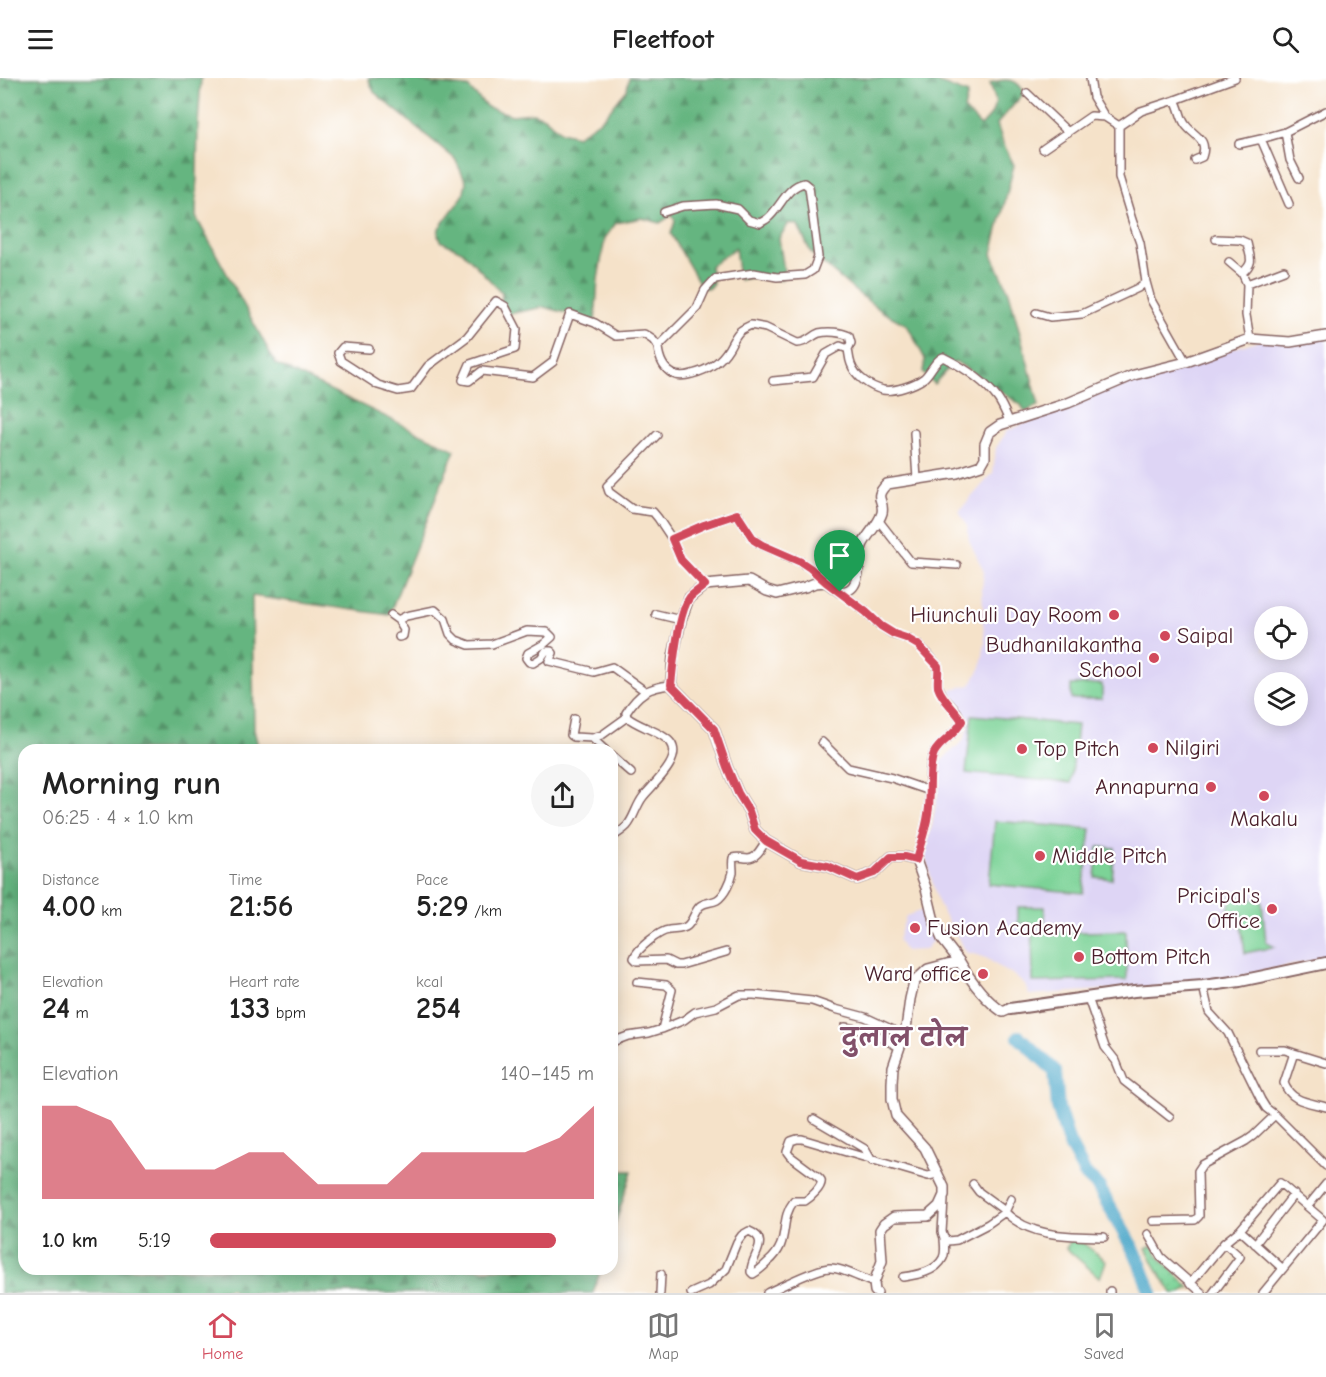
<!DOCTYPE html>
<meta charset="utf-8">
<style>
:root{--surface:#fff;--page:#f6f6f6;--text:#222;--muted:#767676;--line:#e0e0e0;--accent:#d1495b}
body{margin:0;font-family:"Comic Neue","Playpen Sans Deva",sans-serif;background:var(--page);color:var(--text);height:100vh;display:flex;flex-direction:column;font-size:22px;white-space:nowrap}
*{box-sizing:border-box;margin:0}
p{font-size:20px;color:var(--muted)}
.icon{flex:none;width:33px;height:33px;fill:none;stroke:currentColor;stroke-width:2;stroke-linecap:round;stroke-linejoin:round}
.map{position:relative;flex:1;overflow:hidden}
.drawer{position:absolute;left:18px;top:666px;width:600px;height:531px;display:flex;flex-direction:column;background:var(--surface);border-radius:18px;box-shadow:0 3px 15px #0003}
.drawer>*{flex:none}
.fabs{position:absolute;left:1254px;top:528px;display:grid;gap:12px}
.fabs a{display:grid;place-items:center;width:54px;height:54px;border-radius:50%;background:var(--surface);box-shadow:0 3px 15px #0003;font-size:30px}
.pin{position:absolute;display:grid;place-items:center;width:51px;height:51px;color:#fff;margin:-62px -26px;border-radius:50% 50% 50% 0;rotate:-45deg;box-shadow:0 0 6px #0007}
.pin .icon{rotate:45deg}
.round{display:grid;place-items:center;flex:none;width:63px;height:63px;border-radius:32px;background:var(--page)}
.head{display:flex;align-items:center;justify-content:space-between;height:102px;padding:0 24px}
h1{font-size:33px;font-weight:700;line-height:45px}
.metrics{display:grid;grid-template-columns:repeat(3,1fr);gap:9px;height:102px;padding:6px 24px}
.metrics div{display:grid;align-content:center}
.metrics b{font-size:30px;font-weight:700}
.metrics small{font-size:16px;font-weight:400}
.metrics p{font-size:16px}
.chart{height:168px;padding:12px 24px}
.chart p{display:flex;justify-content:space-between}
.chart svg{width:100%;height:108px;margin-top:6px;fill:var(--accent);opacity:.7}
ul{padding:0 24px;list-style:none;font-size:20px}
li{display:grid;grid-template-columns:96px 72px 1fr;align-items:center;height:45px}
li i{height:15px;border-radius:8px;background:var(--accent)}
header{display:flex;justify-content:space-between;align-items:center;height:78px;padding:0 24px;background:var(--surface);font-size:27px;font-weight:700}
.tab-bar{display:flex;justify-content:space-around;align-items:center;height:84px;border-top:2px solid var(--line);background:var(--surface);font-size:16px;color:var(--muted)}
.tab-bar a{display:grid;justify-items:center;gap:3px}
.tab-bar .on{color:var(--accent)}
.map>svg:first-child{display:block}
.built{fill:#ded5f5;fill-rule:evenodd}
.green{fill:#7cd397;stroke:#637961;stroke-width:1.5}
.forest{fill:url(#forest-firs);stroke:#586a56;stroke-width:1.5}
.garden{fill:url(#garden-dots);stroke:#637961;stroke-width:1.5}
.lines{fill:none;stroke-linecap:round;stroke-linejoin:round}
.river{stroke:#4aa6c8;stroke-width:14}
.minor-casing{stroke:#866362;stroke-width:10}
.tertiary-casing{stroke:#866362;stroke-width:12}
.secondary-casing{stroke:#866362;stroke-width:14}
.minor{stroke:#fff;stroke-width:7}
.tertiary{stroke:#fff;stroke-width:9}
.secondary{stroke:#fff;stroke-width:10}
.route-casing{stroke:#fff;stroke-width:12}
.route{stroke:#d1495b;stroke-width:8}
.poi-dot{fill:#d1495b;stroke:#fff;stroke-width:2}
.labels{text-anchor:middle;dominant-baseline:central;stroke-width:4.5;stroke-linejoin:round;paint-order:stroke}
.poi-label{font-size:22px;fill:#4a1f2b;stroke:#fff;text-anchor:start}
.neighbourhood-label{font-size:24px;font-weight:bold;fill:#82506a;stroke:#fff}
</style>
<header><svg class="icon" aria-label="menu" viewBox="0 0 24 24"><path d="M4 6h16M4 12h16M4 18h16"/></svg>Fleetfoot<svg class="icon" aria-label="search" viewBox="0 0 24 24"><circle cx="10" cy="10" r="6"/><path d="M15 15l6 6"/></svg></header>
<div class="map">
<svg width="1326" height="1215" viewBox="0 0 1326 1215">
<defs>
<pattern id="forest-firs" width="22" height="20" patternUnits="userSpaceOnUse" patternTransform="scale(1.5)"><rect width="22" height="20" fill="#65b580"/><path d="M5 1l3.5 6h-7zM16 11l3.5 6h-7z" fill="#559369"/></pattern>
<pattern id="garden-dots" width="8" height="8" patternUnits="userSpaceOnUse" patternTransform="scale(1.5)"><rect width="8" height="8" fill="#7cd397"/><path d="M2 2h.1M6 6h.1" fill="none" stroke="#6db582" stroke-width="1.8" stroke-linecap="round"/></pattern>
</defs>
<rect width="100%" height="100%" fill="#fff"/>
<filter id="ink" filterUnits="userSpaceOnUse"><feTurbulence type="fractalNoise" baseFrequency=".0167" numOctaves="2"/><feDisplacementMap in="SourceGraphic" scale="12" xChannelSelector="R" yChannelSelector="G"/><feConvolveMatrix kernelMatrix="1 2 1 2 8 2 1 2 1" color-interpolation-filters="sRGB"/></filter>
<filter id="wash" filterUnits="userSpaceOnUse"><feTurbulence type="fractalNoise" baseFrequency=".008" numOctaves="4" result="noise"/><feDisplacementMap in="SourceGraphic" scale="24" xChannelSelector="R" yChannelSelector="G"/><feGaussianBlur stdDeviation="1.35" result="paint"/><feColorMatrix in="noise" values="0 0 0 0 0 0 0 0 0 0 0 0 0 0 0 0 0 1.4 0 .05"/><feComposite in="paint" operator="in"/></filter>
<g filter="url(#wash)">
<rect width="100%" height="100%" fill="#f5e2c9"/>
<path class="built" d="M1326 260V880L1231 900 1147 910H1130L1029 917 1025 907 1011 895 1003 892 988 881 978 877 967 875 943 835 937 821 924 774 932 748 938 715 940 684 963 663 969 646 949 616 952 611 971 607 981 589 985 564 982 537 983 530 982 510 984 494 969 462 967 447 959 433 993 395 996 370 1007 353 1123 305 1260 262ZM1264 538H1298V572H1264ZM1264 604H1298V638H1264Z
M923 832 933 862 925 872 905 873 898 862 906 838Z"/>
<path class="green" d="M1102 606V621H1071V607Z
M972 637 1077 647 1071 705 966 695Z
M995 743 1091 751 1083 815 989 806Z
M1098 769 1115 770 1112 801 1095 799Z
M1231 818 1262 823 1266 864 1274 869 1245 875 1241 846 1242 835H1228Z
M1018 829H1045V846L1018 845Z
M1126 853 1127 902 1033 904 1032 855Z
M1074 1158 1106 1183 1100 1200 1066 1170Z"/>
<path class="forest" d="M0 0H201L198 47 196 139 276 286 455 372 389 537 252 518 254 652 259 672H24V1191H601L593 1215H235L231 1210 208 1215H0Z
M368 0H418L422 4 468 9 487 29 512 37 533 35 544 39 561 54 577 58 602 41 627 12 629 0H923L945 7 968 16 964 31 981 48 991 37 996 24 990 5C1006 0 1018 0 1024 15L997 46 1003 65 1014 87 992 176 1009 214 1039 327 1025 334 1021 327 955 283 934 306 923 295 925 281 907 247 883 234 855 213 811 175 798 147 789 145 779 160 784 193 781 202 753 199 739 202 735 170 710 188 713 205 709 210H702L671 156 675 143 672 137 660 145 642 140 616 145 605 160 598 201 595 245 570 236 544 229 509 236 501 226 502 215 462 173 442 164 438 158 439 150 463 118 466 104 455 81 374 14Z
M612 1093H632L612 1156Z"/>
<path class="garden" d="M1152 1167 1161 1181 1190 1210 1178 1215H1172L1157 1191 1146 1170Z"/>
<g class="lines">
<path class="river" d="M1019 959 1055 993 1058 1030 1069 1065 1085 1096 1098 1108 1137 1178 1151 1215"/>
</g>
</g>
<g filter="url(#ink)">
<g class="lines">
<g class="minor-casing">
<path id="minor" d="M1090 0 1093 19 1105 39
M1027 15 1068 54
M1175 22C1180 30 1180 39 1185 46 1193 58 1209 60 1202 79L1195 82
M1119 48V99L1132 142 1140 165 1146 204 1151 222 1186 284
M1285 54 1290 82 1299 100
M1261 61 1285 54 1326 33
M1239 66 1261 61 1289 126
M1043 71 1091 38 1105 39 1119 48 1141 33 1175 22 1235 0
M1216 161 1240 162 1247 165C1250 180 1255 184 1242 195
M1229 184 1242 195 1247 206 1246 237 1250 261
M1247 206 1284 192
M1036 235 1050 239 1082 236 1138 210 1146 204
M658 269C659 280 662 290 673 296 679 299 685 298 692 296 708 292 720 285 729 270 732 265 735 258 739 254 742 251 747 249 751 247L766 250 797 265C807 265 811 258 819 255 828 253 841 254 849 258L851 265 848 271
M369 271 343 269 338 275 341 283 378 307 398 313 411 311 428 288 467 259 496 223 505 228 517 251 515 271 470 286 463 302 469 303 482 293 533 299 553 284 570 236 595 245 616 258 644 256 653 262 658 269 697 230 705 212 715 201 754 195 777 199 805 197 813 192 818 179 809 109 804 105C786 109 781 129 768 140 766 142 763 143 760 145L749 142 738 131 716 126 683 128 664 134
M773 303 813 299 826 276 840 268 848 271C849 276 849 281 851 286 855 298 870 309 883 312 894 314 915 307 924 300 931 294 934 283 943 279 963 289 985 303 998 321 1003 328 1006 336 1009 343
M914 355 917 401
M657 357 607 408 609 414 632 431 653 434 658 440 672 461 681 482 705 507
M879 443 911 484 957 487
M672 461 704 447 737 436 754 462 762 467 801 484 810 490 826 504
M840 514 866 534 881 548 894 557 906 560 918 567 928 576 938 588V608L944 620 957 634 962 643C956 657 940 663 934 675 926 692 932 717 928 736 926 752 920 767 916 782
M656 536 681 542
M391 537 398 542 406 538 435 532 445 541 450 556 456 562 469 567 492 566 527 553 547 554 552 559 544 566 528 575 526 580 529 584 533 585 541 580 546 573H551L553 575 549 583 594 594 612 589 645 613
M398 542 404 552 403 558 399 559
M574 641 571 657 574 659 592 660
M822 664 848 690 892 700 930 713
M605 672 592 660 602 657 627 639
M612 678 631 695
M612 759C617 756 623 752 627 748 634 740 636 728 643 719 652 707 683 682 671 665 664 655 637 648 627 639L626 635C638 616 648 609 671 607
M726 874 681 887H676L666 882 637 883 634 880C637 871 659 853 669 852 675 851 682 852 687 848 693 843 694 834 700 828 705 824 711 825 717 822 725 817 731 803 733 794 733 789 732 785 733 780 740 778 742 780 748 780 757 780 761 770 766 763
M637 904 666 907 672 912 662 951
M1203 908 1209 934 1228 955 1261 1022 1266 1030 1275 1037 1326 1088
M1088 920 1105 969 1116 983 1124 1003 1170 1039
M845 949 871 954 899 969
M612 964 628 958 649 955 662 951 684 942 695 934 716 929 739 917H754L812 923 835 931 865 939 904 957
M1259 972H1285L1294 975
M1326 985 1294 975 1284 1005C1291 1024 1308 1024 1326 1029
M814 1041 865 1071 872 1083
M973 1106 979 1114 1005 1133
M944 1122 942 1154 944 1160 948 1163 957 1162 988 1146 1005 1134 1011 1121
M1308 1128 1326 1106
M1005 1134C1031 1160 1070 1158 1104 1159
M1153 1143 1195 1142 1199 1138 1198 1093 1202 1087 1246 1063 1253 1058 1275 1037
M1240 1152 1283 1191
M1148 1156 1161 1179 1202 1215
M1255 1166 1294 1116
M903 1199C917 1197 936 1194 943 1180 946 1174 944 1166 944 1160
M1190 1206 1224 1165 1240 1152 1280 1105 1323 1142 1263 1215
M1110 1213V1215
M660 1215 661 1196
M691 1215 709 1207 726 1191 737 1164 742 1157 749 1153C772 1162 750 1179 751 1194L753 1196C759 1193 763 1189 768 1184 792 1164 778 1143 794 1123 795 1123 804 1123 805 1123 810 1120 823 1109 821 1102 820 1100 818 1099 817 1098L790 1078 787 1074 791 1063 797 1061H802L928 1098 938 1096
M767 1215C782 1208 814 1191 829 1190 841 1189 862 1201 874 1205
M1213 1215 1240 1179 1224 1165"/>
</g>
<g class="tertiary-casing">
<path id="tertiary" d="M960 884 942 861 934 843 926 810 916 782 904 779H891L874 795 857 801 828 788 801 783 766 763 755 752 749 733 738 715 727 689 714 651 671 607 673 579 681 542 689 520 705 507 749 503 767 513 777 516 805 509 815 505 826 504 840 514C847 513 852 512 855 505 861 494 858 479 862 468 867 456 878 448 882 435 885 421 872 421 887 406L957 395 981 387 985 380V366L990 354 1000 347 1068 325 1134 297 1186 284 1250 261 1290 264 1326 258
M877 1215 875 1213 874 1205 882 1183 880 1152 884 1146 894 1139 928 1138 939 1128 944 1117V1109L925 1070 896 1038 892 1021V1005L893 989 906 951 910 921 914 904 928 891 947 886 960 884C971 903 985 922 1003 934L1010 931"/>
</g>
<g class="secondary-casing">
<path id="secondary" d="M1010 931 1134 913 1203 908 1240 903 1326 885"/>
</g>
<use href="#minor" class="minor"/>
<use href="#tertiary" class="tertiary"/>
<use href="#secondary" class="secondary"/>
</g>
</g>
<g class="lines" filter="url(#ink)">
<g class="route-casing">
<path id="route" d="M737 436 754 462 762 467 801 484 810 490 826 504 866 534 881 548 894 556 906 560 918 567 938 588C939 595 937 602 938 609 942 622 955 631 962 643 956 657 940 663 934 675 927 692 932 717 928 736 926 752 920 767 916 782L904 779H891L874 795 857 801 828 788 801 783 766 763 755 752 749 733 738 715 727 689 714 651 671 607C673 587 678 534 690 519 694 515 700 511 705 507L681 482 672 461 704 447Z"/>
</g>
<use href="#route" class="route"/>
</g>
<g class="poi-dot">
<circle cx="1114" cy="537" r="6"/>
<circle cx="1165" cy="558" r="6"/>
<circle cx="1154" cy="580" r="6"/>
<circle cx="1153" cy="670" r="6"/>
<circle cx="1022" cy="671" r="6"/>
<circle cx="1211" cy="709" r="6"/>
<circle cx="1264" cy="718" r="6"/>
<circle cx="1040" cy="778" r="6"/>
<circle cx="1272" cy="831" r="6"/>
<circle cx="915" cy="850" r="6"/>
<circle cx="1079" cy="879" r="6"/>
<circle cx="983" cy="896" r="6"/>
</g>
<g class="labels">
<g class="poi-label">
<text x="1102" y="537" text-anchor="end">Hiunchuli Day Room</text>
<text x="1177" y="558">Saipal</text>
<text x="1142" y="567" text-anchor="end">Budhanilakantha<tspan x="1142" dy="25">School</tspan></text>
<text x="1165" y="670">Nilgiri</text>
<text x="1034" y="671">Top Pitch</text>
<text x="1199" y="709" text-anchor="end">Annapurna</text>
<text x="1264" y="741" text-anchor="middle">Makalu</text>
<text x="1052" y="778">Middle Pitch</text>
<text x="1260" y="818" text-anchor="end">Pricipal's<tspan x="1260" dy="25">Office</tspan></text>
<text x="927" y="850">Fusion Academy</text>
<text x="1091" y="879">Bottom Pitch</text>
<text x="971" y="896" text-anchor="end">Ward office</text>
</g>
<g class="neighbourhood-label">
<text x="904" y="960">दुलाल टोल</text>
</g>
</g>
</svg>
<div class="fabs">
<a><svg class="icon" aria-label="locate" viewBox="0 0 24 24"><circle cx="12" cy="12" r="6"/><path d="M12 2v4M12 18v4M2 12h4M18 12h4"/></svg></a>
<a><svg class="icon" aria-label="layers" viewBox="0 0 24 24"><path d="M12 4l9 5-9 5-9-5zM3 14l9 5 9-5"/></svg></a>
</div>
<div class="pin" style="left:840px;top:514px;background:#1e9e55"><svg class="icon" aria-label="arrive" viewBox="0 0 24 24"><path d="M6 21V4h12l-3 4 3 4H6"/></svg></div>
<section class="drawer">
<div class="head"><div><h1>Morning run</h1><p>06:25 · 4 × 1.0 km</p></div><a class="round"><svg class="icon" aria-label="share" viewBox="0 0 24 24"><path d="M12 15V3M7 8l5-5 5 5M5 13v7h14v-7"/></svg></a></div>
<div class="metrics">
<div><p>Distance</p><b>4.00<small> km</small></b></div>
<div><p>Time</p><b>21:56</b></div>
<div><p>Pace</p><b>5:29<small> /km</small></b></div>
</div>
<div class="metrics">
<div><p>Elevation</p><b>24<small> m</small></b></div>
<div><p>Heart rate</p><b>133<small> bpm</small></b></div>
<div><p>kcal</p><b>254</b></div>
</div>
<div class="chart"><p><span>Elevation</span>140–145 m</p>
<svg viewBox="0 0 160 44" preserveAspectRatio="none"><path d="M0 44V6L10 6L20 12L30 32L40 32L50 32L60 25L70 25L80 38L90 38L100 38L110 25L120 25L130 25L140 25L150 19L160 6V44z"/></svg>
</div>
<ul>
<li><b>1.0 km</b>5:19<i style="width:90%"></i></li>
</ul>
</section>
</div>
<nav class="tab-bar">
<a class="on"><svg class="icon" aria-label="home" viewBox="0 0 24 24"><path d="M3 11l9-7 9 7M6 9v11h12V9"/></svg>Home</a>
<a><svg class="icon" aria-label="map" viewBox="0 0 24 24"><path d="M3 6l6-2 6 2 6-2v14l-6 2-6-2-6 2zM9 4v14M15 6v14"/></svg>Map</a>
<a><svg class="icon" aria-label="saved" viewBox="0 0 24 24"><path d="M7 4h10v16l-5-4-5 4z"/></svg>Saved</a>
</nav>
